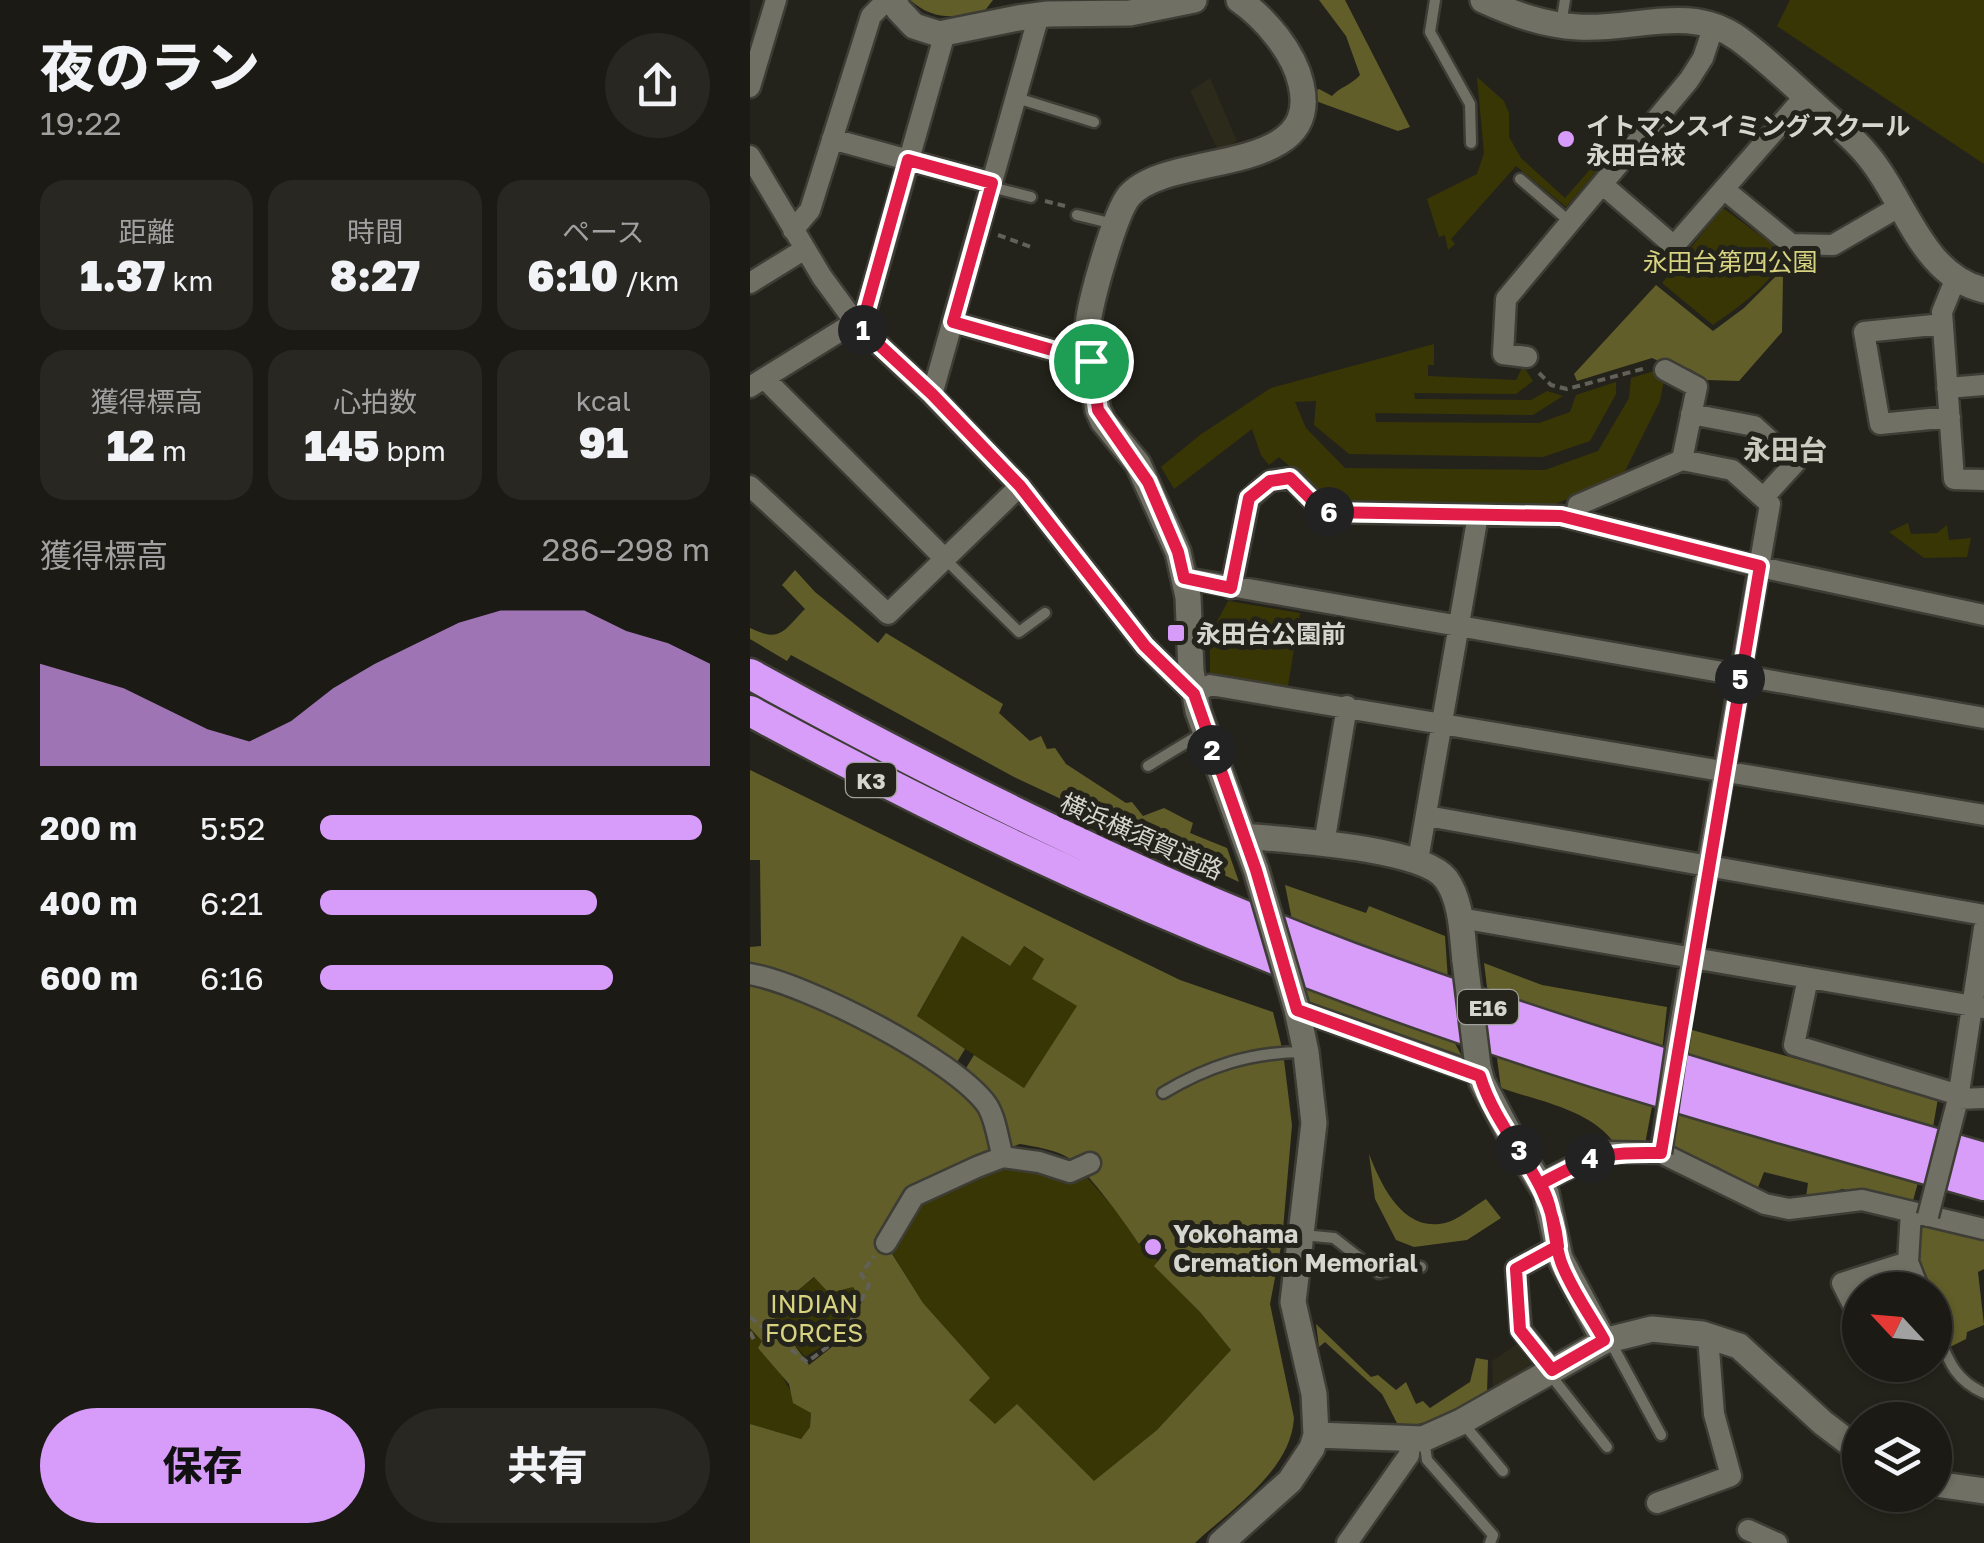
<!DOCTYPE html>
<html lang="ja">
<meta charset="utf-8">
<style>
:root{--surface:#1b1a14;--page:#282722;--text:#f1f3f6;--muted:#a0a1a0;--line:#393834;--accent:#d79bf9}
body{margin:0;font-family:"Golos Text","Noto Sans JP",sans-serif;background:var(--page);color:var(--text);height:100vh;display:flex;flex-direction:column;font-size:38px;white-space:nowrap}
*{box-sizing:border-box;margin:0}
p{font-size:32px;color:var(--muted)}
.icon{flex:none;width:55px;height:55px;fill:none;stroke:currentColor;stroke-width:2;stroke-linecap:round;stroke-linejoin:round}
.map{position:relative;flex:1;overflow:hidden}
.panel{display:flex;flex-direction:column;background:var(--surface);width:750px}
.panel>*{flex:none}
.needle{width:65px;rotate:296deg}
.buttons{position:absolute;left:1092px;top:1272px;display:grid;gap:20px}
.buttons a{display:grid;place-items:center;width:110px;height:110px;border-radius:50%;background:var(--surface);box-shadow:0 2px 8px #0004,0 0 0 2px var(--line);font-size:50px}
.pin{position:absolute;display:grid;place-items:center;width:85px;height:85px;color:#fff;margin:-42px;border:5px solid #fff;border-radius:50%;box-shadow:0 2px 10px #0007}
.km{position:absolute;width:50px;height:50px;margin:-25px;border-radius:50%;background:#222;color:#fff;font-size:28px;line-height:50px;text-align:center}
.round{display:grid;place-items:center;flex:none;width:105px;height:105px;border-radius:52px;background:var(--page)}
.summary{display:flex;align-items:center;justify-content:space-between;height:170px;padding:0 40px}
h1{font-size:55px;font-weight:800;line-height:75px}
.stats{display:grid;grid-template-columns:repeat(3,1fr);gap:15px;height:170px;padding:10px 40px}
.stats div{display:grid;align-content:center;border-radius:25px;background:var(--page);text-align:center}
.stats b{font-size:42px;font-weight:800}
.stats small{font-size:28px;font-weight:400}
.stats p{font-size:28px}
.chart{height:280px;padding:20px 40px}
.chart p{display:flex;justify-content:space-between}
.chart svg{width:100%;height:180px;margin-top:10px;fill:var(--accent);opacity:.7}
.button{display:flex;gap:20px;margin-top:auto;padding:20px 40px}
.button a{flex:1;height:115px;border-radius:60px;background:var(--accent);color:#111;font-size:40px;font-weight:800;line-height:115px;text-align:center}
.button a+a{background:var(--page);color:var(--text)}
ul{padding:0 40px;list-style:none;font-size:32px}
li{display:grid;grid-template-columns:160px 120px 1fr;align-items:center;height:75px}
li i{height:25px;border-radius:12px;background:var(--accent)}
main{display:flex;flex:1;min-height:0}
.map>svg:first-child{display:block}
.built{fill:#2b2a1b}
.green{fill:#393605}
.forest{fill:#615e29;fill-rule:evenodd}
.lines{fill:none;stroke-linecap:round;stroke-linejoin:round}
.lane-casing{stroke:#3d3d36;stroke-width:15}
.street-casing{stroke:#3d3d36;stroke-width:25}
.secondary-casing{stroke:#3d3d36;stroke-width:30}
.highway-casing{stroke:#3d3d36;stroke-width:35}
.path{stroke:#616059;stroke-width:4;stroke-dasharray:8 5;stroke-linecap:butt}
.lane{stroke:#707065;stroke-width:10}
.street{stroke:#707065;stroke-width:20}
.secondary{stroke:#707065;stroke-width:25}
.highway{stroke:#d89cf9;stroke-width:30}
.street-bridge-casing{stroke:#3d3d36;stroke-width:25;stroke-linecap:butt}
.secondary-bridge-casing{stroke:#3d3d36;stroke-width:30;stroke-linecap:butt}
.street-bridge{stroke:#707065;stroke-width:20}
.secondary-bridge{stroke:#707065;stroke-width:25}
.route-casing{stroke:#fff;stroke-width:20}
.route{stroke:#e11d48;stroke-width:12}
.poi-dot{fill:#d79bf9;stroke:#24231b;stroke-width:4}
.labels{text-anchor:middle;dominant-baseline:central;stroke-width:10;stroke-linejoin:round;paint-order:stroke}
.shield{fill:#24231b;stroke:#a1a09a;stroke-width:2.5}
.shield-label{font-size:22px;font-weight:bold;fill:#d6d6d0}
.poi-label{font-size:25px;font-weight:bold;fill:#d6d6d0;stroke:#24231b;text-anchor:start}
.park-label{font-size:25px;fill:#d7d381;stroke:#24231b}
.street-label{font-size:25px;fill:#d6d6d0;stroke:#24231b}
.neighbourhood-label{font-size:28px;font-weight:bold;fill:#cbcbbf;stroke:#24231b}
</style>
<main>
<section class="panel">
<div class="summary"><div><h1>夜のラン</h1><p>19:22</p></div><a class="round"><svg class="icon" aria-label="share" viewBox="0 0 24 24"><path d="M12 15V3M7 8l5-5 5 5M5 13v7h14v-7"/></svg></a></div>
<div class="stats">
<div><p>距離</p><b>1.37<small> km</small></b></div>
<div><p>時間</p><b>8:27</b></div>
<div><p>ペース</p><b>6:10<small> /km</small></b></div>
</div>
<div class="stats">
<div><p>獲得標高</p><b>12<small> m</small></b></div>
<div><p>心拍数</p><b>145<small> bpm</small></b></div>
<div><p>kcal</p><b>91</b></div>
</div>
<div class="chart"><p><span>獲得標高</span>286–298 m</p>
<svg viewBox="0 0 160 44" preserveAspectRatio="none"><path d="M0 44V19L10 22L20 25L30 30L40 35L50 38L60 33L70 25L80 19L90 14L100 9L110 6L120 6L130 6L140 11L150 14L160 19V44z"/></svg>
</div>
<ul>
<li><b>200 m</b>5:52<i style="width:98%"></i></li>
<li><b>400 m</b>6:21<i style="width:71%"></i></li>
<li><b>600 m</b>6:16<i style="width:75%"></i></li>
</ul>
<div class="button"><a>保存</a><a>共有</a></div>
</section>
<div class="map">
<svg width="1234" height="1543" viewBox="0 0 1234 1543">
<rect width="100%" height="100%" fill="#24231b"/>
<path class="built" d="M460 78 487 141 468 150 440 91Z
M769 1343 787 1368 743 1391 742 1361Z"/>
<path class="green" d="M1040 0H1234V164L1027 26Z
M727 77 754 101 759 113V137L771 158 815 198 850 158 854 162 816 207 766 166 701 239 705 244 698 250 695 235 689 237 677 199 727 174 734 153Z
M973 208 1034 253C1026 282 987 308 963 325L912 283Z
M684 344V365H678V376L766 380 773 366 783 381 766 394 664 393 665 399 781 400 797 391 813 396 783 415 625 413 626 422 789 423 820 412 826 395 866 382V394L840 441 793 457 599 454 564 425 566 401 545 402 556 428 595 468 795 470 848 451 879 398 881 378 904 371 915 375 910 401 872 477 800 506 580 501 529 457 519 465 511 455 502 429 424 489 411 467 450 435 521 388Z
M1158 523 1161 534 1187 533 1197 525 1199 540 1221 538 1217 557 1174 558 1139 532Z
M478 601 550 613 537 692 460 677V635Z
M212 936 259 966 273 946 294 959 282 979 328 1006 274 1088 167 1017Z
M242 1166 334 1174 371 1216 389 1244 408 1261 405 1266 450 1312 481 1350 407 1430 343 1482 267 1404 245 1425 218 1399 239 1377 173 1303 139 1248 164 1200Z
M65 1277 103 1287 109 1296 93 1333 55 1357 20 1313Z
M0 1328 12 1341 44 1397 61 1412 60 1427 51 1439 0 1424Z"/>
<path class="forest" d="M160 0H243L233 13C203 17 184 21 160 0Z
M569 0H595L660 127 648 131 563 100 564 91 569 89 582 96C590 87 601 85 610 75L596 36Z
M1027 275 1033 277 1032 332 989 381 957 380 940 369 932 372 902 358 827 381 824 374 906 285 963 331 994 308Z
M45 570 65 592 128 643 136 633 253 704 249 713 280 741 291 736 297 749 305 748 316 764 376 803 382 802 393 816 414 808 443 823 440 833 477 848 489 882 264 777 41 655 37 661 0 639V628C31 643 33 631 55 609L32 585Z
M0 770 430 980 523 1012 533 1052 542 1125 532 1241 520 1304 544 1418C541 1471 481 1509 445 1543H0V1424L51 1439 60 1427 61 1413 43 1403 39 1384 8 1348 12 1341 0 1328V947L11 946 10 860H0ZM212 936 260 966 274 946 294 959 282 979 327 1006 274 1088 224 1055 213 1073 204 1067 215 1049 167 1016ZM270 1144C286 1147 303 1149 317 1157 335 1167 377 1225 389 1244L398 1234 417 1250 404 1266 450 1312 481 1350 407 1430 344 1481 267 1404 245 1424 219 1400 240 1378 173 1303 129 1233 158 1193 234 1156ZM64 1277 79 1293 103 1287 112 1301 96 1336 59 1365 21 1313Z
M535 885 616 913 619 906 695 936 702 1038 713 1058 703 1060 560 1009Z
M734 963 792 985 917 1007 912 1052 738 995Z
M942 1030 1188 1098 1182 1133 938 1059Z
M746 1051 904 1096 895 1144 862 1140C837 1109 788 1101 751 1088Z
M927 1108 1169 1179 1162 1204 1092 1189 1068 1197H1056L1058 1183 1014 1172 1007 1190 968 1167 923 1148Z
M619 1154C631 1185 653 1233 695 1223 708 1220 724 1206 736 1199L751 1218 717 1240 664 1247 646 1240 625 1199Z
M1166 1219 1234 1236V1269L1228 1272 1234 1325 1217 1332 1216 1339 1198 1348 1185 1315V1290H1175L1163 1261Z
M566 1324 621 1377 628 1375 646 1390 656 1382 666 1404 673 1401 680 1408 720 1382 726 1358 738 1360 737 1393 701 1415 650 1429 632 1394 575 1342 569 1347Z"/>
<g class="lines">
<g class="lane-casing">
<path id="lane" d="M685 0 680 32 720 104 721 143
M811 24 815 0
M267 98 344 122
M770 179 820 222
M241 187 281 197
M327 215 364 224
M195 559 269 632 295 613
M398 766 454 732
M413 1093C458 1066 501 1052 554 1052
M553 1235 584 1238 629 1273 659 1264 671 1267
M1189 1337C1199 1363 1207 1381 1234 1393
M859 1339 911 1435
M799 1373 857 1447
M712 1422 753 1471
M674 1440 677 1460 743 1535 740 1543"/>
</g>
<g class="street-casing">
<path id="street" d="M0 87 26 0
M82 139 242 183
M0 156 72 277 105 322 182 395 270 486 395 646 444 694 460 685 1234 815
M852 184 924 246 1055 96
M975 190 1041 244 1083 245 1152 205
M43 230 60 210 121 16 137 0
M1205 280 1192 312 1204 479 1234 480
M0 283 55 249
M203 322 341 361
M1193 324 1114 332 1130 424 1200 417
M111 328 195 33
M777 357 753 354 756 299 939 80 953 58 964 25
M915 370 947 387 932 460
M14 378 195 559
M0 387 105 322
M1197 388 1234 385
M182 395 289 15
M941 414 1004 426 1045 463 1015 496
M0 486 138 614 270 486
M825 519 828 505 932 460 982 470 1020 504 926 1049
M435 578 1234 718
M481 588 499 499 520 481 541 478 574 512 811 516 1010 567 1234 615
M677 816 1234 915
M574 844 597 706
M668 860 728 515
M710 918 1234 1008
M0 974C57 984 204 1059 237 1105 246 1119 248 1141 253 1157
M1058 978 1044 1045 1209 1095
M547 1010 730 1075
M1208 1099 1234 1098
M1201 1126 1208 1099 1234 928
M790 1183 837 1159 859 1152 911 1153 1015 1204 1039 1209 1112 1200 1234 1229
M136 1243 164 1196 227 1167 253 1157 289 1162 320 1172 340 1163
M1158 1262 1169 1290
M1110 1319 1092 1283 1158 1262 1161 1212
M1185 1329 1189 1337
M803 1370 771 1330 766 1269 808 1246
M907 1503 981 1476 964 1414 958 1336
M998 1530 1027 1543
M597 1543 659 1455 660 1438"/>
</g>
<g class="secondary-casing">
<path id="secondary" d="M144 0 148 9 164 26 189 34 268 18 298 14 380 13 444 0
M489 0C515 18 544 52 551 84 573 178 419 150 379 196 365 213 339 304 338 327 337 353 343 383 348 410L353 421 388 464 428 552 438 597 441 671 448 711 506 870
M733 0C764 14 793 25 828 27 884 31 939 3 989 39 1016 59 1040 82 1064 104 1081 120 1099 134 1114 151 1155 197 1170 275 1234 290
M494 836C535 840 672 847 696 879 712 901 712 935 715 961
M728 1067 732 1082 761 1137 796 1193 810 1258 854 1341
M566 1435 673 1439 711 1422 854 1341 902 1329 952 1334 989 1346 1073 1423 1110 1451
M1185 1484 1234 1491
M471 1543 540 1481 562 1448 566 1435 564 1394 543 1302 564 1123 556 1052 547 1010"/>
</g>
<g class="highway-casing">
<path id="highway" d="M0 674C193 780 393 880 600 958 808 1035 1021 1097 1234 1158
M0 711C191 815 393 911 598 987 806 1065 1020 1125 1234 1185"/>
</g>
<path class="path" d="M295 201 315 206
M248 235 284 248
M789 373 801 385 817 389 896 368
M0 1317 57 1362 94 1335 119 1285 111 1274 124 1256
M0 1332 4 1340"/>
<use href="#lane" class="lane"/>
<use href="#street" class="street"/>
<use href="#secondary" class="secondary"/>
<use href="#highway" class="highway"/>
<g class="street-bridge-casing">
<path id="street-bridge" d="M911 1153 926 1049
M1178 1216 1201 1126"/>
</g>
<g class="secondary-bridge-casing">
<path id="secondary-bridge" d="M506 870 547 1010
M715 961 728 1067"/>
</g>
<use href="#street-bridge" class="street-bridge"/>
<use href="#secondary-bridge" class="secondary-bridge"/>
</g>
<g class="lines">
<g class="route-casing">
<path id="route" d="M341 361 203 322 242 183 158 160 111 328 182 394 270 486 395 646 444 694 506 870 547 1010 730 1076C749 1138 801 1175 808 1246L766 1269 770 1330 802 1370 854 1340C840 1315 821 1289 811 1262 802 1236 805 1208 790 1184 843 1156 851 1152 911 1153L1010 566 811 516 574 512 540 478 520 481 499 498 481 588 434 578 428 552 398 482 348 410 341 361"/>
</g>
<use href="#route" class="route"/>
</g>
<g class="poi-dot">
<circle cx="816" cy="139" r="10"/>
<rect x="416" y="623" width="20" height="20" rx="5"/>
<circle cx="403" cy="1247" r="10"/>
</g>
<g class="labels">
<g class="shield">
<rect x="96" y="763" width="50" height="34" rx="8"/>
<rect x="708" y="990" width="60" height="34" rx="8"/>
</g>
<g class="shield-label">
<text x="121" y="780">K3</text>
<text x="738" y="1007">E16</text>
</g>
<g class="poi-label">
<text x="836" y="125">イトマンスイミングスクール<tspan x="836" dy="29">永田台校</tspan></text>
<text x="446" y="633">永田台公園前</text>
<text x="423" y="1233">Yokohama<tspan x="423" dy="29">Cremation Memorial</tspan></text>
</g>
<g class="park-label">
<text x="980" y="261">永田台第四公園</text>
<text x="64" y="1303">INDIAN<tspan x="64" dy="29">FORCES</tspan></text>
</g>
<g class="street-label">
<text transform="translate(392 836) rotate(24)">横浜横須賀道路</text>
</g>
<g class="neighbourhood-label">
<text x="1035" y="449">永田台</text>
</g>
</g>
</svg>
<div class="buttons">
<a><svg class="needle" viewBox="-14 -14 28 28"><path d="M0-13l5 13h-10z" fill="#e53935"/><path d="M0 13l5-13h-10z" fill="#a0a1a0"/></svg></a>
<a><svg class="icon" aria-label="layers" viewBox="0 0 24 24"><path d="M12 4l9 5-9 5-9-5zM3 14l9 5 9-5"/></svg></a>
</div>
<div class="pin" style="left:341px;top:361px;background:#1e9e55"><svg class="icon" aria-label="arrive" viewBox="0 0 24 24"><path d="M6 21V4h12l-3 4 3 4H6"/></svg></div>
<b class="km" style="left:113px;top:330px">1</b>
<b class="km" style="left:462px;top:750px">2</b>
<b class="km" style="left:769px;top:1150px">3</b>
<b class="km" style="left:840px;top:1158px">4</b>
<b class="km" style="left:990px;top:679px">5</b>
<b class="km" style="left:579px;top:512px">6</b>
</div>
</main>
